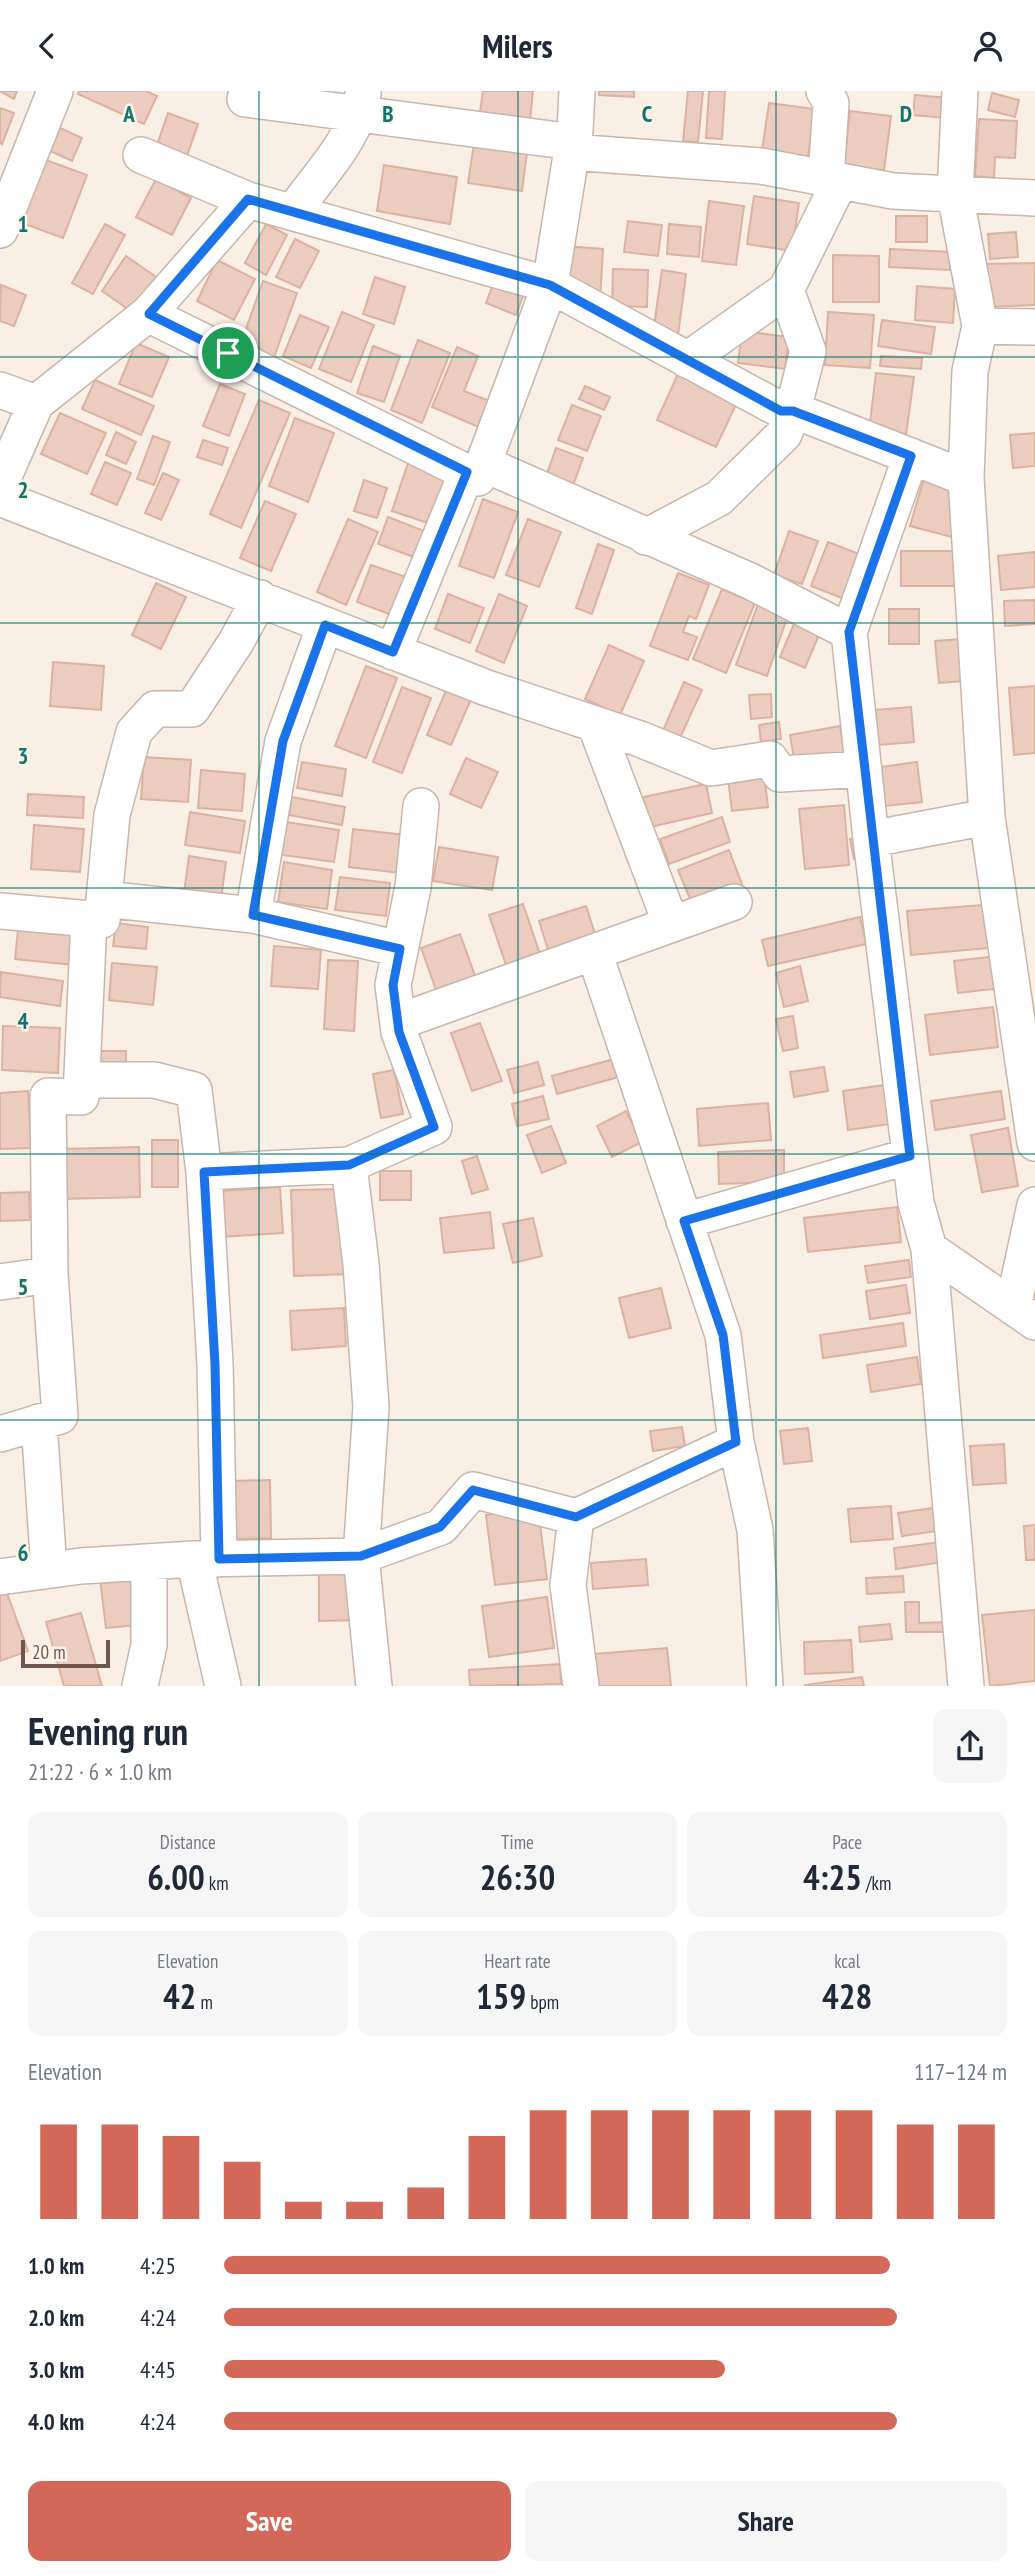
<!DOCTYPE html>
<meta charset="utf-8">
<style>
:root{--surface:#fff;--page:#f6f6f7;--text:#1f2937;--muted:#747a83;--accent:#d46858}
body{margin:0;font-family:"PT Sans Narrow",sans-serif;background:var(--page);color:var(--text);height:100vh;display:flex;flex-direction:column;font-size:26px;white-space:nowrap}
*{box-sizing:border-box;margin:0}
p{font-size:23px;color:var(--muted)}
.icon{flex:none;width:38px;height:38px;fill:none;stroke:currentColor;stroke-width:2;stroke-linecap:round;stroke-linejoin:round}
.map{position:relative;height:1595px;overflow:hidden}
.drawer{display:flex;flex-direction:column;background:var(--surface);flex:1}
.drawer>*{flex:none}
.scale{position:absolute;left:21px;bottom:18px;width:89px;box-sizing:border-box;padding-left:7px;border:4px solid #6e564d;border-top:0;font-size:19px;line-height:24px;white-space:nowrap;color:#6e564d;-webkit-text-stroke:5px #fcf3e9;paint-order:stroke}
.pin{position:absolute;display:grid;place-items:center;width:60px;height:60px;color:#fff;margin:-30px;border:4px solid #fff;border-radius:50%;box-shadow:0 2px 7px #0007}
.round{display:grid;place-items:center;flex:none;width:74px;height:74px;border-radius:14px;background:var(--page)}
.headline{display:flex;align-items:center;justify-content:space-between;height:119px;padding:0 28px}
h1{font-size:38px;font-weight:800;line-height:52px}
.metrics{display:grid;grid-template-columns:repeat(3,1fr);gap:10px;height:119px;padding:7px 28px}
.metrics div{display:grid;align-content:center;border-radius:14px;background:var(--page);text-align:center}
.metrics b{font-size:35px;font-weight:800}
.metrics small{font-size:19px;font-weight:400}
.metrics p{font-size:19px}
.chart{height:196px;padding:14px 28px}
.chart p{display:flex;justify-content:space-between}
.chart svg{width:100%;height:126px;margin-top:7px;stroke:var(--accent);stroke-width:6}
.primary-button{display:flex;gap:14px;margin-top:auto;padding:14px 28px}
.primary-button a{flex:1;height:80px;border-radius:14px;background:var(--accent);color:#fff;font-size:28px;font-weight:800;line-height:80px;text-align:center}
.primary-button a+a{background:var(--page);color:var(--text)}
ul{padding:0 28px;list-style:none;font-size:23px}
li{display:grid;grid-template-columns:112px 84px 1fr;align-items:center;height:52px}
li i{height:18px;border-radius:9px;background:var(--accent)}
header{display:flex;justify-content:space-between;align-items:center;height:91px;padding:0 28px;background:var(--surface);font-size:32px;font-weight:800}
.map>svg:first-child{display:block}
.building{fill:#ebccbf;stroke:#dbb2a1;stroke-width:2}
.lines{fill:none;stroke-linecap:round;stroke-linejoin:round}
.street-casing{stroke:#c8b6ac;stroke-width:38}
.street{stroke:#fff;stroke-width:35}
.route-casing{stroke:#fff;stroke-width:14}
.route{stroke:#1a73e8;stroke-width:9}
.grid{fill:none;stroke:#0f766e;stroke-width:2;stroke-opacity:0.55}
.grid-label{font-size:23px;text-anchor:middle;font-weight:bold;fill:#0f766e;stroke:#fcf3e9;stroke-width:5;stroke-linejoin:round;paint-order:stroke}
</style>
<header><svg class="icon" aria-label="back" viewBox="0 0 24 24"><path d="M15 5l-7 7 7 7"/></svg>Milers<svg class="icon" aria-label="person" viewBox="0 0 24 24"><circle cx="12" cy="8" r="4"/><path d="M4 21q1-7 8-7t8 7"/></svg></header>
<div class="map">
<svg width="1035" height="1595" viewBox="0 0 1035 1595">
<rect width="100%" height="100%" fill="#f9efe4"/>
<path class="building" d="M0 0H17L14 8Z
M79 0H146L157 5 144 33 78 3Z
M483 0H533L530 29 480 22Z
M599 0H634V6L599 4Z
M688 0H703L698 51 683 50Z
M709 0H725L722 48 706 47Z
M992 2 1019 9 1015 26 988 19Z
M915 4 948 7 946 27 913 24Z
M769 12 815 18 807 72 761 66Z
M0 17 14 22 2 53 0 52Z
M850 20 891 25 884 79 844 75Z
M168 22 198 33 187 65 157 54Z
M979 28 1017 30 1015 67 995 66 994 87 975 85Z
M60 37 82 47 72 70 50 60Z
M474 53 527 62 522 100 468 92Z
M46 69 87 84 63 147 22 132Z
M384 74 457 86 450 133 377 120Z
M156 88 191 107 172 144 136 126Z
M754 105 799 112 792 160 747 153Z
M709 110 744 115 736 174 702 170Z
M896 125H927V151H896Z
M628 130 662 134 658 165 624 161Z
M105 133 125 144 93 203 72 192Z
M266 133 287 144 266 184 245 172Z
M669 133 701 136 699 166 667 163Z
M1016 141 1018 166 990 168 988 143Z
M295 148 319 160 300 197 276 186Z
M564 155 603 158 600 210 560 208Z
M890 158 951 161 950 179 889 176Z
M833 164 879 165V211H833Z
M126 165 159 188 135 223 102 200Z
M217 169 255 188 234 229 197 210Z
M1035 172V214L989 216 987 173Z
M613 178 648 179 647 216 612 215Z
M662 179 686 183 678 245 653 242Z
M497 183 527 194 516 224 486 212Z
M375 186 405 196 394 233 363 223Z
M263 190 297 202 271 275 237 263Z
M1 194 26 204 14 235 0 230Z
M917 195 955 198 953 232 915 229Z
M342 221 374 234 351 291 319 278Z
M828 221 874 224 870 277 825 274Z
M300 224 329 236 311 277 283 265Z
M882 229 935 236 931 263 878 255Z
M742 240 789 246 785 278 738 272Z
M418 249 450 262 422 332 391 319Z
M136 252 169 266 152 306 119 293Z
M373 255 400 265 384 311 357 302Z
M457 256 478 265 464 300 492 311 481 337 432 316Z
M881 265 922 267 921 278 880 275Z
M681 276 741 303 716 356 657 329Z
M876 282 914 286 906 344 869 340Z
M95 289 154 315 141 344 82 318Z
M220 293 245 303 229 345 203 335Z
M585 295 610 306 604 319 579 308Z
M259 309 290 322 241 437 210 423Z
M572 314 601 325 587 360 558 349Z
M60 322 106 342 87 383 41 363Z
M295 327 334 342 308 411 269 395Z
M116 341 136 351 126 373 106 364Z
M1035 342V375L1013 377 1010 344Z
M153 345 170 351 154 394 137 388Z
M203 349 228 357 222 374 197 366Z
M556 357 583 367 571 400 544 391Z
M409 369 452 383 434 434 392 420Z
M105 371 131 382 117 414 91 403Z
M163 382 179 389 161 429 145 422Z
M925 384 966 396 952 446 910 435Z
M364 389 387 397 377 427 354 420Z
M483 408 518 421 494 487 459 475Z
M265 410 296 423 271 480 240 467Z
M388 426 432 443 422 469 378 453Z
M348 428 378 441 346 514 317 501Z
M528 428 561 441 539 496 506 484Z
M789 440 818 450 802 493 774 484Z
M828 451 867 466 849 510 811 495Z
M598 453 614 459 592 523 576 517Z
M901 460H955V495H901Z
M1035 461V496L1001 499 998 465Z
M371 474 412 488 397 526 357 511Z
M678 482 709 494 696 528 689 525 683 541 697 546 688 569 650 555Z
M156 492 186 506 161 558 132 544Z
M722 498 755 512 726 582 693 568Z
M448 503 484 517 470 552 435 538Z
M499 503 527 515 504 572 476 560Z
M1035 509V533L1005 535 1004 510Z
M758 513 788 524 767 585 736 574Z
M889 518H919V553H889Z
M796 528 821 539 805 577 780 566Z
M975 547 979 589 939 592 935 550Z
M609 554 644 570 620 624 585 608Z
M53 571 104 575 101 619 50 615Z
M366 575 397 587 366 667 335 655Z
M684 591 702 599 679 649 662 642Z
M448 595 472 606 451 654 427 644Z
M1035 595V662L1014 664 1009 597Z
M402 596 431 607 402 682 373 671Z
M771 603 772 626 751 628 749 604Z
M911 616 914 651 878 654 875 619Z
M779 631 781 648 761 651 759 634Z
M840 635 846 670 796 679 790 644Z
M144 666 191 669 188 711 141 708Z
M466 667 498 681 481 717 450 703Z
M302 671 346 678 342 705 297 697Z
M917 671 922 711 885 715 880 676Z
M201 679 245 683 242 720 198 717Z
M764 683 768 716 732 720 728 687Z
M706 693 712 722 650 736 643 706Z
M28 703 84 706 83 727 27 724Z
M292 706 345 716 342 734 289 724Z
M844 714 849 774 805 778 799 718Z
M190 721 245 730 240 762 185 754Z
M722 726 730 751 669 773 660 748Z
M286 731 339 739 334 771 282 764Z
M34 734 84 738 80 781 31 778Z
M353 738 405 744 401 782 349 776Z
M859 746 863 766 854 768 850 748Z
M439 756 498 766 492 799 433 790Z
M729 759 743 796 693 815 678 779Z
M189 765 226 771 221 808 184 802Z
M284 771 332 779 327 818 278 811Z
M340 786 390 792 386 825 335 819Z
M523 813 540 863 506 874 489 824Z
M995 813 999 856 911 864 907 820Z
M586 815 598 852 551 868 539 830Z
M860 826 866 853 768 875 762 849Z
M19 829 77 836 73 874 15 868Z
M116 832 148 836 146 858 113 855Z
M460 843 478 893 439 907 421 857Z
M274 855 321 859 318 898 271 895Z
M1006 864 1010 896 958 902 954 870Z
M328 869 358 870 354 940 324 938Z
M112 872 157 876 153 914 109 909Z
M800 875 808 910 784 916 776 882Z
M1 881 63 890 60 915 0 906Z
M993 916 998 956 930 964 925 924Z
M793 925 798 957 783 960 776 928Z
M480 932 502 990 472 1000 451 942Z
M3 935 60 937 58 982 2 979Z
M97 960H126V975H97Z
M621 966 626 984 557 1003 552 985Z
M538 971 544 994 514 1002 507 979Z
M824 976 828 1000 794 1006 790 981Z
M394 979 403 1023 381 1027 373 983Z
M884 994 890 1033 848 1039 843 1000Z
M28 1000 31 1057 0 1058V1002Z
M1001 1000 1005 1028 935 1039 931 1010Z
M543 1005 549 1028 517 1035 512 1013Z
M768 1012 771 1049 699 1055 697 1018Z
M626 1020 642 1051 612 1066 597 1035Z
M551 1035 566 1072 542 1082 527 1044Z
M1008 1037 1018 1095 982 1101 971 1044Z
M152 1049H178V1096H152Z
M139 1056 140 1106 63 1108 62 1058Z
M784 1059V1091L719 1093 718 1061Z
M477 1065 488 1098 472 1103 462 1070Z
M380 1080H411V1109H380Z
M280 1096 283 1142 221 1146 218 1100Z
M347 1098 350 1183 294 1185 291 1099Z
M29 1101 30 1129 0 1130V1102Z
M897 1116 901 1151 808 1161 804 1127Z
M490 1121 494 1157 444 1162 440 1127Z
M533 1127 542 1165 513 1172 503 1133Z
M909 1169 911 1186 868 1192 865 1175Z
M906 1194 910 1222 870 1228 866 1200Z
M661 1197 671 1237 629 1247 619 1207Z
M344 1217 346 1255 292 1259 290 1220Z
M903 1232 906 1255 823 1267 820 1244Z
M917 1266 921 1293 871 1301 867 1274Z
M682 1336 685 1355 653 1360 650 1340Z
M808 1337 812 1370 784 1373 780 1340Z
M1004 1353 1006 1392 973 1394 970 1355Z
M270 1389 271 1447 233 1448 231 1390Z
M891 1415 893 1448 851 1451 848 1418Z
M940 1416 943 1439 902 1445 898 1422Z
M538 1418 547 1488 495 1494 486 1424Z
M1035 1434V1469H1026L1024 1435Z
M940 1451 943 1471 896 1478 894 1457Z
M646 1468 648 1494 593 1498 591 1472Z
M360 1473 361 1529 319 1530V1474Z
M131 1476 137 1534 106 1537 99 1479Z
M903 1485 904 1501 867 1503 866 1487Z
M7 1502 28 1560 0 1570V1504Z
M547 1506 554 1557 489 1566 482 1515Z
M905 1511H919V1532L946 1531V1541H906Z
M1035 1519V1590L990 1595 982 1524Z
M81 1522 102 1595H64L46 1531Z
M890 1533 892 1548 860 1551 859 1536Z
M851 1549 853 1581 805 1583 804 1551Z
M667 1557 671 1595H598L595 1563Z
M560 1573 561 1593 470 1595 469 1579Z
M862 1586 864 1595H805V1594Z"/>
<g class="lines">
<g class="street-casing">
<path id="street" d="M824 0 831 12 826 87
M960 0 955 103 980 235 970 280 966 387 987 726 1035 1052
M245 8 573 51
M571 61 761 75 893 100 1035 107
M141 64 248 109 550 194 781 319H793L808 260 786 199
M293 121C318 85 357 47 363 3
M0 139 55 0
M148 223 248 109
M980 235 1035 236
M687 269 786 199 840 90
M0 299 36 312 148 223 478 387 550 194 575 40 577 0
M484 373 750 490 849 541 871 748 987 726
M0 394 36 312
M0 407 487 597 640 648 711 677 770 668 780 683 864 678
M646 446 719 407 784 343 793 319 966 387
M325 534 283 650 253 824 400 858
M849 541 911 365
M393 561 467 381
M595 633 671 833
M871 748 916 1112 929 1158 1035 1231
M104 808 253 824
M0 820 102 829 112 724 134 641 155 618H192L236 551 260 507
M398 931 734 811
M82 989H154L194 999 204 1081 215 1273 219 1468
M204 1081 349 1074
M684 1130 910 1065
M929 1158 966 1595
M0 1191 50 1184
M1013 1216 1035 1114
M39 1331 49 1479
M0 1343 60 1325 50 1184 48 1005 81 1006 89 828
M736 1351 755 1439 765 1595
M0 1486 81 1475 194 1468
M140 1595 149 1554V1471
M223 1595 194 1468 361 1465 441 1436 473 1399 576 1426
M374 1595 361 1465 371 1316 361 1173 349 1074 434 1036 399 941 393 894 413 796 421 715
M581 1595 568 1494 576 1426 736 1351 723 1244 594 861"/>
</g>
<use href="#street" class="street"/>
</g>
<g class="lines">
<g class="route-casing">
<path id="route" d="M248 108 550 194 781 320H793L911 365 849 541 910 1065 684 1130 723 1244 736 1351 576 1426 473 1399 440 1436 361 1465 219 1468 215 1273 204 1081 349 1074 434 1036 399 941 393 894 400 858 253 824 283 650 325 534 393 561 467 381 149 223Z"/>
</g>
<use href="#route" class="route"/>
</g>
<path class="grid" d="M259 0V1595M518 0V1595M776 0V1595M0 266H1035M0 532H1035M0 797H1035M0 1063H1035M0 1329H1035"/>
<g class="grid-label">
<text x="129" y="31">A</text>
<text x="388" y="31">B</text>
<text x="647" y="31">C</text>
<text x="906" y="31">D</text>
<text x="23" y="141">1</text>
<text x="23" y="407">2</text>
<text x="23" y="673">3</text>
<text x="23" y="938">4</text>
<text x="23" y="1204">5</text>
<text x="23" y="1470">6</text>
</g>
</svg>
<div class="scale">20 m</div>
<div class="pin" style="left:228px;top:262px;background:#1e9e55"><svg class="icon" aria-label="arrive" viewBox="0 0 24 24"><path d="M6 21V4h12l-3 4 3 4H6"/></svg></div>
</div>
<section class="drawer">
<div class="headline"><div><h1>Evening run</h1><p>21:22 · 6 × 1.0 km</p></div><a class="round"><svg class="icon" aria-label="share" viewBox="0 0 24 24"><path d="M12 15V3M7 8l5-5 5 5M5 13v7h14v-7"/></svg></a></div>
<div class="metrics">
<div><p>Distance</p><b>6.00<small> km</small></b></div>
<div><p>Time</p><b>26:30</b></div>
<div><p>Pace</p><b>4:25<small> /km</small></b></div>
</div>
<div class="metrics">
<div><p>Elevation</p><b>42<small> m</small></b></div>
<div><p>Heart rate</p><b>159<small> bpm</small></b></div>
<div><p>kcal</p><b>428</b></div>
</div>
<div class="chart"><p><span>Elevation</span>117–124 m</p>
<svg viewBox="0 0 160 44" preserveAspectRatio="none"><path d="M5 44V11M15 44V11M25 44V15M35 44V24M45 44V38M55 44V38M65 44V33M75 44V15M85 44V6M95 44V6M105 44V6M115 44V6M125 44V6M135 44V6M145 44V11M155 44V11"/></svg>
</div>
<ul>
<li><b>1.0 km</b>4:25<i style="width:85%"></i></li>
<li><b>2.0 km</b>4:24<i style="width:86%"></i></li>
<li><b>3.0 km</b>4:45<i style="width:64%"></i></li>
<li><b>4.0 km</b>4:24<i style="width:86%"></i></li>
</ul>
<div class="primary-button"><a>Save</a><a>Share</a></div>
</section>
